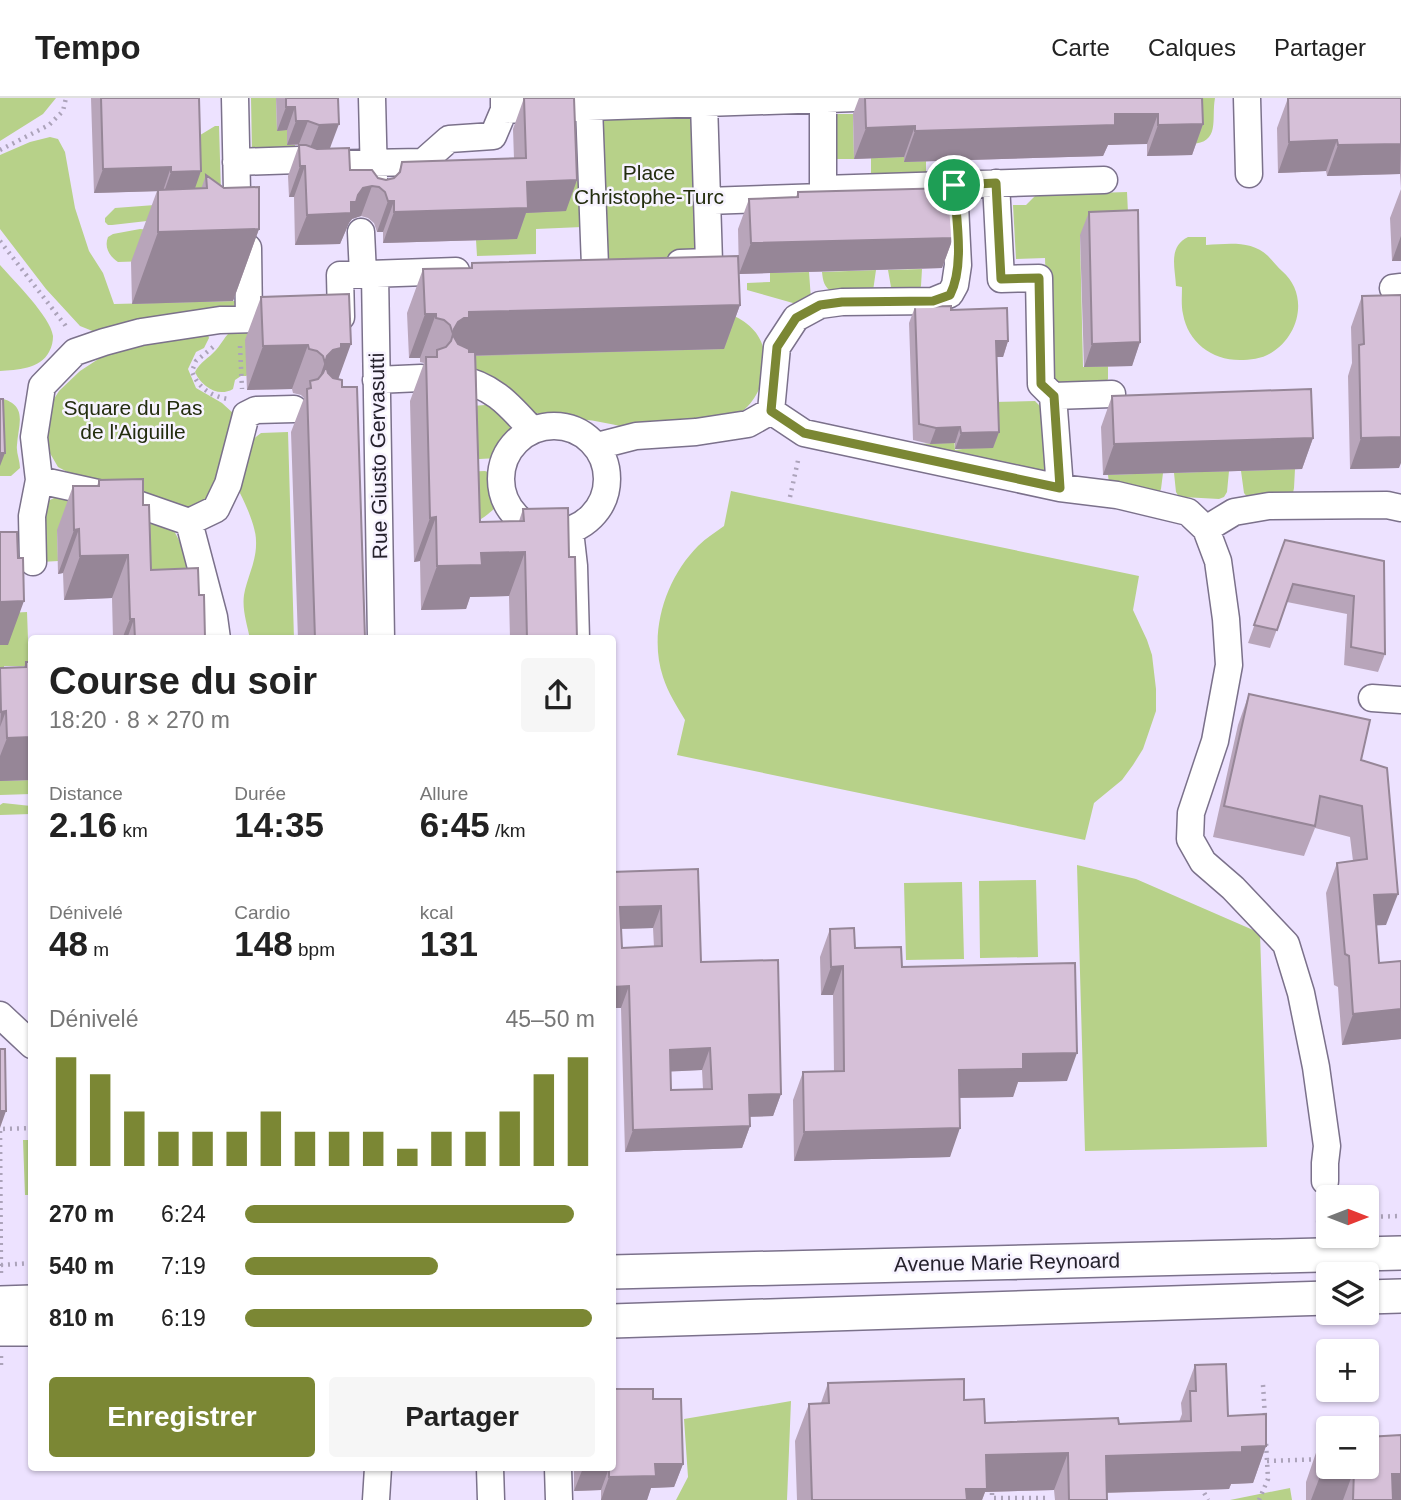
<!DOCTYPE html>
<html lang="fr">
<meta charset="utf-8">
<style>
:root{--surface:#fff;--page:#f6f6f6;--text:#222;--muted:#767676;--line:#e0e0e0;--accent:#7b8734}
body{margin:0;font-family:Helvetica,sans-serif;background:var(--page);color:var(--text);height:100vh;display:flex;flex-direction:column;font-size:26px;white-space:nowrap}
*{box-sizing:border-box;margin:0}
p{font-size:23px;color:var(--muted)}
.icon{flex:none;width:38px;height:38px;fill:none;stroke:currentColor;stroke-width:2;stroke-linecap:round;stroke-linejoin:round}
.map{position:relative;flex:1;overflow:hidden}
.side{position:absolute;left:28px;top:537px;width:588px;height:836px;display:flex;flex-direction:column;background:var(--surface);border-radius:7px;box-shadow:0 2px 5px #0004}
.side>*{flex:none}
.needle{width:46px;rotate:90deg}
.buttons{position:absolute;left:1316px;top:1087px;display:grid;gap:14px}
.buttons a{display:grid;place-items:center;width:63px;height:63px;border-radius:7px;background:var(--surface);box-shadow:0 2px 5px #0004;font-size:35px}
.pin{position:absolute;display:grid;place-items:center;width:60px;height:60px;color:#fff;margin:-30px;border:4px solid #fff;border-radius:50%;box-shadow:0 2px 7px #0007}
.round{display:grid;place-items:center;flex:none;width:74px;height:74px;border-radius:7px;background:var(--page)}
.headline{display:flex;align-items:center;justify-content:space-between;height:119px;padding:0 21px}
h1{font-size:38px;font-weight:600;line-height:52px}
.figures{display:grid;grid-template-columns:repeat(3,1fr);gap:10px;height:119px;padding:7px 21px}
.figures div{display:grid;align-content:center}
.figures b{font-size:35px;font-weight:600}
.figures small{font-size:19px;font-weight:400}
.figures p{font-size:19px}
.chart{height:196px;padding:14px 21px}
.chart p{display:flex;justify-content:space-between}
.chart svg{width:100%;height:126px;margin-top:7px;stroke:var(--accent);stroke-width:6}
.primary-button{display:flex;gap:14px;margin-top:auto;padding:14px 21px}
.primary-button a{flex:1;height:80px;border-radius:7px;background:var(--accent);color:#fff;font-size:28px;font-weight:600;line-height:80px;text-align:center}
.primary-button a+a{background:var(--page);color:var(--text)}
ul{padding:0 21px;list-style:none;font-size:23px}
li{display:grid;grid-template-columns:112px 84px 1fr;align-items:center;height:52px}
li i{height:18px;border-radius:9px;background:var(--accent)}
header{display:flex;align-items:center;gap:42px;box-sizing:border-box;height:98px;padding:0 35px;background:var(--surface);border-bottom:2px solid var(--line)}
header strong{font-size:33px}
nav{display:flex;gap:38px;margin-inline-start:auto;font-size:24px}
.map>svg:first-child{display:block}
.green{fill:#b7d189}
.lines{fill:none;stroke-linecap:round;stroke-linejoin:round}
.minor-casing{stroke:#7b718b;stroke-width:29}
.major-casing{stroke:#7b718b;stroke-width:36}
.path{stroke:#aca3ba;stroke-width:4.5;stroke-dasharray:2 5;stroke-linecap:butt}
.minor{stroke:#fff;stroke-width:26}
.major{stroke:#fff;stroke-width:33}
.wall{fill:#b8a5ba;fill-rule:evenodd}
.shaded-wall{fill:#968697}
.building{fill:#d6c0d8;stroke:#968697;stroke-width:2;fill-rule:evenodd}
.route-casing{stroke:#fff;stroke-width:14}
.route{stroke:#7b8734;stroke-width:9}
.labels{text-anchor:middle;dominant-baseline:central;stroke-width:5;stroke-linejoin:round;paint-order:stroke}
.park-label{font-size:21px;fill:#232d0e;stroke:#f7f3ff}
.street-label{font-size:21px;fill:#25212c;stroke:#f7f3ff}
</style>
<header>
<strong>Tempo</strong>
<nav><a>Carte</a><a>Calques</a><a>Partager</a></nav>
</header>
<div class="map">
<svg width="1401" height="1402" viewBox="0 0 1401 1402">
<rect width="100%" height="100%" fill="#ede2ff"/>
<path class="green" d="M0 0H56L43 16 0 43Z
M251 0H276L277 32H295V53L252 54Z
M1195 0H1215C1211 21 1221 45 1191 46Z
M704 5 709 164 595 168 589 9Z
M833 16H853L854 61H834Z
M215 28H219L221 95 193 96 192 42Z
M50 39 58 41 65 54 75 110 89 153 103 175 114 206 235 203 234 209 95 234 80 228 46 191 0 131V57L30 44Z
M904 59V64L926 63V75L871 77V60Z
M580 83 582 129 536 131V156L477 158 476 142 565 84Z
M1127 94 1129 136 1080 138 1083 269 1108 268V281L1104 287 1049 286 1045 160 1016 161 1013 107H1026L1036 97Z
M155 107 147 123 112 127H108L105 124V120L115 110Z
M140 131 152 132 180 162 118 164C109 158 104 149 108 139L113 136Z
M1188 139H1206V147C1228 146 1251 142 1268 158 1273 163 1277 169 1282 173 1309 196 1300 238 1271 255 1261 261 1250 262 1240 262 1211 262 1188 244 1183 216 1181 207 1182 198 1182 189L1176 188C1175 169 1168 149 1188 139Z
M0 167C13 182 51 219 53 238 53 243 52 249 49 254 40 271 17 272 0 273Z
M922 171 921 188 919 192 893 194 891 189 888 172Z
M876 172 873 193 832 194C824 189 823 183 822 174Z
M809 174 811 201 800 207 747 192V185L770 184V175Z
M730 216C749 224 763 237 765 259 767 281 754 312 730 320 719 323 705 322 693 323 673 325 649 330 629 329 615 328 601 323 587 322 567 321 549 320 529 313L452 258 723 251Z
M333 226 246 278H241L235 282 233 291C218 300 201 288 195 274 200 264 209 260 216 252 222 245 225 238 232 232Z
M197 232 207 233 209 240 204 250 196 254 188 271 196 290 222 305 234 316 235 338 207 408 190 412 75 378 58 369 47 350V312L59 293 80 273 103 258Z
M0 300C29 307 18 327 17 347 16 355 20 362 20 370L11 378H0Z
M1035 303 1040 308 1044 313 1047 369 1042 374 913 346 949 345 954 339 955 352 970 350 992 304Z
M485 307 494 308 514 327C513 338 507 354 498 360L461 362 460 309Z
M288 334 294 541H250C247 526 242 512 244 497 247 479 257 463 256 443 256 428 245 405 238 391L251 343 261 335Z
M1295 371 1294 390 1293 395 1248 400 1244 395 1241 373Z
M485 373 493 376C510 405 494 412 471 428L461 374Z
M1229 373 1227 394 1224 399 1219 401 1183 399H1179L1176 394 1174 375Z
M1163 375 1161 391 1159 395 1109 385 1108 377Z
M731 393 1139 478 1133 512 1147 542 1152 557 1156 591V613L1143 651 1133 667 1122 682 1094 705 1085 742 677 657 685 622C677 608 668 595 663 579 648 534 666 480 698 448 706 440 716 434 724 428Z
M74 397 170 426C178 439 191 464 189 480 189 484 187 488 186 491L57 432 58 463 41 464 46 404 56 399Z
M27 514 29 568H4L6 613H0V547H8V515Z
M31 682V696L0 697V683Z
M3 705 31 708V716L0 717V707Z
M1077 767 1136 781 1260 835 1267 1049 1085 1053Z
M1036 782 1038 859 980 860 979 783Z
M962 784 964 861 906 862 904 785Z
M23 1042H31V1097H25Z
M791 1303 787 1402H676L688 1379 684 1321Z
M1290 1390 1292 1402H1230Z"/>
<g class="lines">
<g class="minor-casing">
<path id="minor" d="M235 0 238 140 248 150 249 221
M372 0 374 81
M1247 0 1249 76
M589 9 595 168
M504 12 855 0
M236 64 299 62 306 66 423 64 449 41 493 38 504 12V0
M996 85 1001 181 1039 180 1041 286 1053 298 1060 390
M823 91 1104 82
M707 103 823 99V2
M361 134 363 176
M680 165 709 164 704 5
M375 176 381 541
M1393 190 1401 189
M330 219H341L340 177 456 173
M453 279C492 287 507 304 532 332
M376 282 421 280
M1053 298 1112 296
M771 313 777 249 796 220 820 207 842 204 933 203 950 196 955 187 958 167 954 87
M501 381a53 53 0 1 1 106 0a53 53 0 1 1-106 0Z
M597 348 636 338 696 334 748 326 771 313 804 335 1060 390 1117 397 1188 414 1206 431 1218 463 1226 521 1229 567 1215 643 1191 715 1190 741 1203 764 1233 790 1286 846 1301 895 1316 969 1327 1048 1325 1065V1083
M39 382 120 400 189 424 214 519 217 541
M189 424 216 411 228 386 246 317 256 312 294 311
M1206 431 1234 414 1269 408 1387 407 1401 410
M570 433 574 468 576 541
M33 464 32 418 39 382 34 339 42 288 75 254 104 244 141 234 220 222 288 220
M1372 600 1401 602
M0 917 32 947
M490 1370 491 1402
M558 1370 559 1402
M376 1402 378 1370"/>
</g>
<g class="major-casing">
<path id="major" d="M612 1174 1401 1155
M1367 1199 1401 1198
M0 1205 32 1204
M612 1223 1328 1200
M0 1231H32"/>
</g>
<path class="path" d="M0 52 49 27 63 13 66 0
M0 143 65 227 67 231
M240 248 242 291
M213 249 196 263 192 273C197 289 212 299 229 301
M790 399 799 358
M1367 1119 1401 1118
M1316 1125 1328 1124
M1 1167 32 1165
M1 1175 0 1031 32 1030
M1 1258V1271
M1263 1287 1265 1319
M1267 1363 1328 1361
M992 1388V1400H1047
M1201 1389 1208 1402
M1259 1402 1268 1381 1266 1345"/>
<use href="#minor" class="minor"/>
<use href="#major" class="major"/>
</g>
<path class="wall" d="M91 0H199L195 91H201L206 77 259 131 233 203 132 206 131 164 157 93 94 95Z
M276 0H338L330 50H315L350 72 386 82 394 80 398 76 402 64 514 61 513 31 524 0 566 113 526 115 517 141 383 145V134H377L374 125 368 120 361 118 352 121 349 125 340 146 295 147 294 99H289L288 78 299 47H302H287V32L277 33Z
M859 0H1202L1203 26 1192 57 1147 58V46H1125L1108 47 1103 58 904 64V59L854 61 853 16Z
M1288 0H1401V163H1392L1390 120 1401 91 1400 76 1327 78 1326 73 1278 75 1277 30Z
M798 94 953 140 942 170 739 176 738 131 749 101 796 99Z
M1089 114 1140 244 1132 268 1084 269 1080 137Z
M472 165 740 207 724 251 476 258 480 424 519 423 523 411 569 459 577 541H510L509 498 470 499 466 511 421 512 420 463 414 464 410 303 424 265 420 264V260H409L407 215 423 171 470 170Z
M349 196 338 281 365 541H298L291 334 304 300 301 297 293 295 292 291 247 292 245 242 261 199Z
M1362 198 1399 370 1350 371 1348 278 1352 265 1351 229Z
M915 209 951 212 1008 243 1003 259H997L999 334 993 350 955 351V345L930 346 913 342 909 225Z
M1112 298 1313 340 1302 371 1103 377 1101 329Z
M99 382 143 407 151 472 199 497H204L205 541H113L112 500 64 502 63 475 58 476 57 432 73 388H97Z
M1285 442 1384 463 1385 556 1378 574 1344 567 1347 516 1287 504 1270 550 1248 545Z
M26 564 32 682 0 683V570L24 569Z
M1249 596 1361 662 1386 827H1376L1379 865 1401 863V941L1342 947 1338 889 1334 887 1326 795 1337 765 1353 763 1350 739 1315 730 1304 758 1213 739 1238 627Z
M698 771 701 864 781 996 773 1018 749 1019 750 1028 742 1050 625 1054 621 910 612 774ZM653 830 654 849 622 850 621 831ZM702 972 703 991 671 992 670 973Z
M830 831 855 850 902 869 1067 983 1018 984 1013 999 960 1000 950 1059 794 1063 793 1002 803 974H834L833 897H821L820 859Z
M1195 1267 1228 1318 1266 1348 1253 1385 1231 1386 1229 1391 1107 1395V1402H1055L1054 1392 985 1394 982 1402H797L795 1343 809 1306 821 1305 828 1285 964 1302 985 1325 1119 1326 1179 1324 1182 1316 1181 1305Z
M653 1301 683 1366 674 1389 651 1390 647 1402H601V1392L574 1393V1370H612Z
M1321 1340 1401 1402H1306V1384Z"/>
<path class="shaded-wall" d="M286 9H295L287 32 277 33Z
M1115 16H1158L1147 46 1108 47 1103 58 904 64 915 33Z
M296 23H308L299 46 287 47Z
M339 26 330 50H310L319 27Z
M1203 26 1192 57 1147 58 1158 27Z
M915 28 904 59 854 61 866 30Z
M1337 42 1326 73 1278 75 1289 44Z
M1401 46 1400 76 1327 78 1338 47Z
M300 68H305L294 99H289Z
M171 69 163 93 94 95 103 71Z
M201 73 193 96 163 97 171 74Z
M577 82 566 113 526 115 517 141 383 145 394 114 527 84Z
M372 88 361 118 352 121 349 125 340 146 295 147 307 117 351 104 363 90Z
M388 103H394L383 134H377Z
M259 131 233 203 132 206 158 134Z
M1401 138V163H1392Z
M953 140 942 170 739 176 751 145Z
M740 207 724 251 455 258 451 243 454 231 458 224 469 214Z
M425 216H436L420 260H409Z
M996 243H1008L1003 259H990Z
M1140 244 1132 268 1084 269 1092 246Z
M341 246H351L335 290 312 301 327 258Z
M308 247 292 291 247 292 263 248Z
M960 329 955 345 930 346 936 330Z
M999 334 993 350 955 351 961 335Z
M1401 339V365L1399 370 1350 371 1361 340Z
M1313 340 1302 371 1103 377 1114 346Z
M0 355H5L0 368Z
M436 419 420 463 414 464 430 420Z
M79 431 63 475 58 476 74 432Z
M525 454 509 498 470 499 466 511 421 512 437 468 481 455Z
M128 457 112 500 64 502 80 458Z
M24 503 8 547H0V504Z
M130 521H134L127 541H122Z
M6 613 0 629 1 614Z
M32 639V682L0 683V658L7 640Z
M1398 796 1386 827 1363 828 1374 797Z
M661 808 653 830 613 831 620 809Z
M843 868 833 897H821L831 869Z
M629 888 621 910H612V889Z
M1401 911V941L1342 947 1353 916Z
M710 950 702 972 662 974 670 952Z
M1077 955 1067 983 1018 984 1013 999 949 1000 959 972 1023 956Z
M781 996 773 1018 741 1019 749 997Z
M0 1013H6L0 1030Z
M750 1028 742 1050 625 1054 633 1032Z
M960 1030 950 1059 794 1063 804 1034Z
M1266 1348 1253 1385 1231 1386 1229 1391 1093 1395 1106 1358Z
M1068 1355 1054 1392 985 1394 982 1402H962L966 1391 986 1357Z
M655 1366H683L674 1389 651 1390 647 1402H601L609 1379Z
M583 1370H609L601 1392 574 1393Z
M1354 1372 1343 1402H1311L1322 1373Z
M1392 1376H1401V1402H1383Z"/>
<path class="building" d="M101 0H199L201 73 171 74V69L103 71Z
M286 0H338L339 26 319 27 308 23H296L295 9H286Z
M524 0H574L577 82 527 84 528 110 394 114V103H388L385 94 379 89 372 88 363 90 358 97 356 104H351V115L307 117 305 68H300L299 47H306L317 51 349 50 350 72H372L378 80 386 82 394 80 400 74 402 64 526 60Z
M865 0H1202L1203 26 1158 27V16H1115V27L915 33V28L866 30Z
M1288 0H1401V46L1338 47 1337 42 1289 44Z
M206 77 224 90 259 89V131L158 134V92L207 90Z
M951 90 953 140 751 145 749 101 798 99V94Z
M1138 112 1140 244 1092 246 1089 114Z
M738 158 740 207 469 214V220H464L458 224 454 231V239L458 246 469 251V254H475L480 424 524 423 523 411 568 410 569 459H575L577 541H527L525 454 481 455 482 467 437 468 436 419 430 420 426 259H437V252L446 249 451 243 453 236 450 227 444 222 436 220V216H425L423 171 472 170V165Z
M349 196 351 246H341V250L333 252 327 258 325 265 323 258 317 253 309 251 308 247 263 248 261 199Z
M1401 197V339L1361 340 1359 247 1364 246 1362 198Z
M951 208V212L1007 210 1008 243H996L999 334 961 335 960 329 936 330 919 326 915 209Z
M326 268 328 275 333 280 342 282V289H357L365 541H315L307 291 311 290 310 283 318 281 323 275Z
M1311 291 1313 340 1114 346 1112 298Z
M0 301H3L5 355H0Z
M143 381V407H149L151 472 198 470 199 497H204L205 540 135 541 134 521H130L128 457 80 458 79 431 74 432 73 388H99V382Z
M0 434H17L18 460H23L24 503 0 504Z
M1285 442 1384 463 1385 556 1351 549 1354 498 1293 486 1277 532 1254 527Z
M26 564H32V639L7 640 6 613 1 614 0 570 26 569Z
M1249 596 1370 622 1361 662 1387 670 1398 796 1374 797 1379 865 1401 863V911L1353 916 1349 858 1345 856 1337 765 1367 761 1362 708 1320 698 1315 728 1224 708Z
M698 771 701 864 778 862 781 996 749 997 750 1028 633 1032 629 888 612 889V774ZM661 808 662 848 622 850 620 809ZM710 950 712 991 671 992 670 952Z
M854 830 855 850 901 849 902 869 1075 865 1077 955 1023 956V971L959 972 960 1030 804 1034 803 974 844 973 843 868 831 869 830 831Z
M0 951H5L6 1013H0Z
M1226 1266 1228 1318 1266 1316V1348L1242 1349V1354L1106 1358 1107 1402H1069L1068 1355 986 1357 987 1391H966L967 1402H812L809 1306 829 1305 828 1285 964 1281V1302L984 1301 985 1325 1118 1320 1119 1326 1191 1323 1190 1293H1196L1195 1267Z
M612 1291H653V1301H681L683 1366H655L656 1378 609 1379V1370H612Z
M1401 1337V1376H1392L1393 1402H1353L1354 1372 1322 1373 1321 1340H1328V1368H1367V1339Z"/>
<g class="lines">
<g class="route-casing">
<path id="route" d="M996 85 1001 181 1039 180 1041 286 1054 298 1060 390 804 335 771 313 777 249 796 220 820 207 842 204 933 203 950 197C965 168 956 119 954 87Z"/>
</g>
<use href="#route" class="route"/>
</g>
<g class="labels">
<g class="park-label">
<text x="649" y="74">Place<tspan x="649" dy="24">Christophe-Turc</tspan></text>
<text x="133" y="309">Square du Pas<tspan x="133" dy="24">de l'Aiguille</tspan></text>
</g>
<g class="street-label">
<text transform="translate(378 358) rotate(-91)">Rue Giusto Gervasutti</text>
<text transform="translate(1007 1164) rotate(-1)">Avenue Marie Reynoard</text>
</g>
</g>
</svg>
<div class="buttons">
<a><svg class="needle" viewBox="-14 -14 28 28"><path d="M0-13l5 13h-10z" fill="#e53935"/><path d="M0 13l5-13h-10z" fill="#767676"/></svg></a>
<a><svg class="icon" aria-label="layers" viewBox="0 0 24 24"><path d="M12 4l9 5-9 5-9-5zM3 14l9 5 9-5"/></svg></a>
<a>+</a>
<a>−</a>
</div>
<div class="pin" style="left:954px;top:87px;background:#1e9e55"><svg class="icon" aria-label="arrive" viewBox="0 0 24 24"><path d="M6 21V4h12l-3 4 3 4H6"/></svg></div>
<section class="side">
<div class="headline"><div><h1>Course du soir</h1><p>18:20 · 8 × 270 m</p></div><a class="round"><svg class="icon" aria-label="share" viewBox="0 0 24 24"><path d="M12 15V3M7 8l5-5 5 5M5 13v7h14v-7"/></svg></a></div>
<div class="figures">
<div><p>Distance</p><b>2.16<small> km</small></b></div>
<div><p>Durée</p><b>14:35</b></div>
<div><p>Allure</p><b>6:45<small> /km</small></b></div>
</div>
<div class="figures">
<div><p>Dénivelé</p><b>48<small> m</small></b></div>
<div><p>Cardio</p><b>148<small> bpm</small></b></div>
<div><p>kcal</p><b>131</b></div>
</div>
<div class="chart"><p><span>Dénivelé</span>45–50 m</p>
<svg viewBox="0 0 160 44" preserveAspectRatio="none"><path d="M5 44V6M15 44V12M25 44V25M35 44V32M45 44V32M55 44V32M65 44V25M75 44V32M85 44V32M95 44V32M105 44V38M115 44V32M125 44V32M135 44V25M145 44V12M155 44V6"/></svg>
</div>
<ul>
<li><b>270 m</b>6:24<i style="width:94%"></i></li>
<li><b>540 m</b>7:19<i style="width:55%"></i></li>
<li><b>810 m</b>6:19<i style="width:99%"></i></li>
</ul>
<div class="primary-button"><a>Enregistrer</a><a>Partager</a></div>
</section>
</div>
